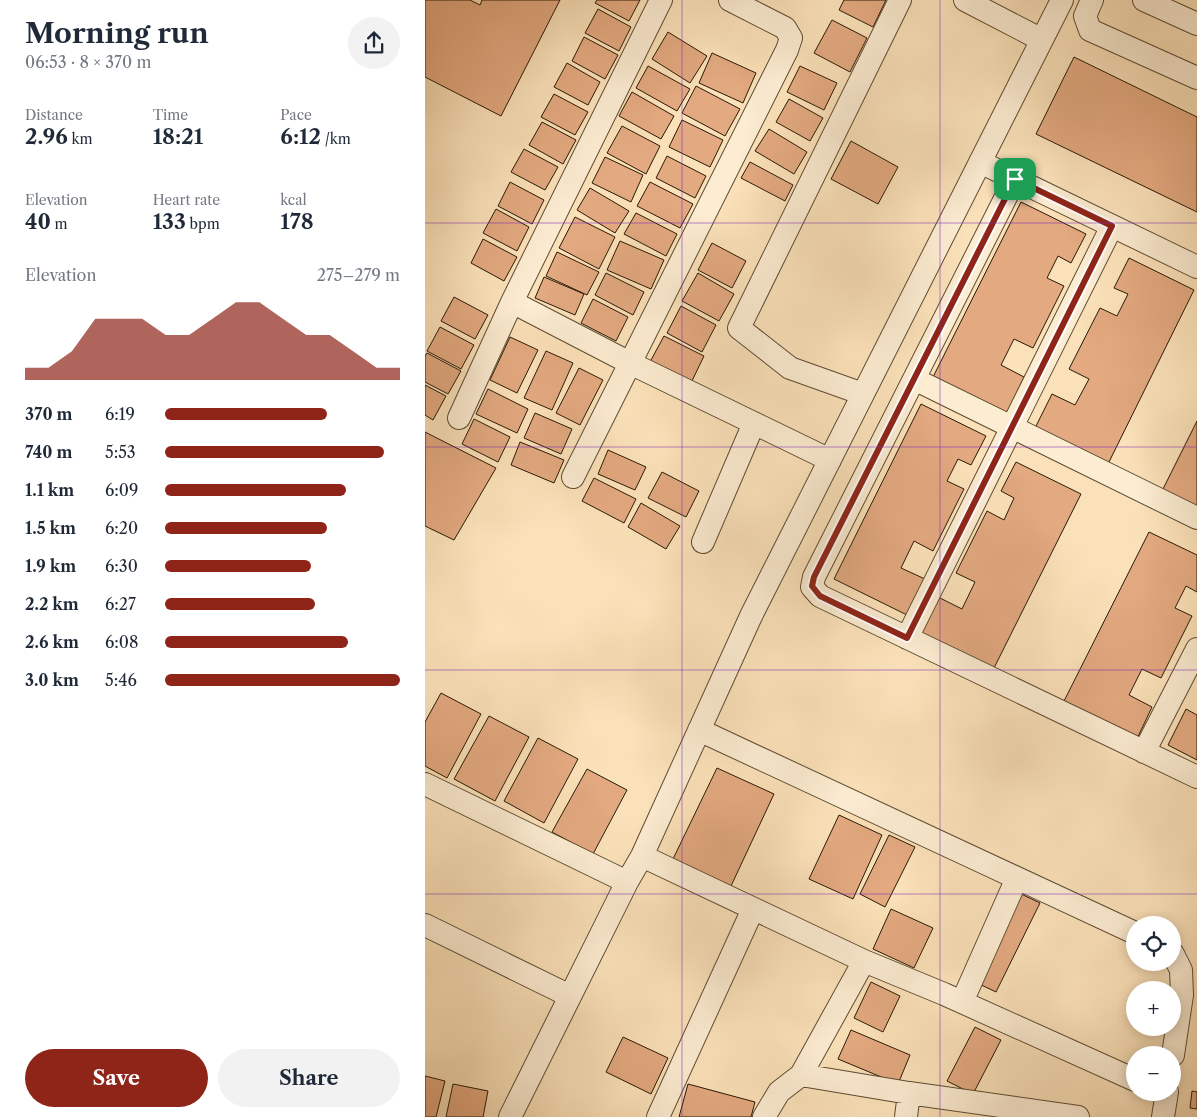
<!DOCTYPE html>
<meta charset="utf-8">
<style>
:root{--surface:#fff;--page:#f2f2f3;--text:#1f2937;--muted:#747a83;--accent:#8f2418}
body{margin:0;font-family:"Libre Caslon Text",serif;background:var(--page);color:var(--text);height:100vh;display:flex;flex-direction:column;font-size:19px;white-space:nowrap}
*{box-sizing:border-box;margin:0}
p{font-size:16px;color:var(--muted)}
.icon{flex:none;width:28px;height:28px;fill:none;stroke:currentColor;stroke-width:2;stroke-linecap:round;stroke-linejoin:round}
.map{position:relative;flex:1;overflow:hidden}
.panel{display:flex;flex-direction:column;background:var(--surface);width:425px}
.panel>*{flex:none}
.buttons{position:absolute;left:701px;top:916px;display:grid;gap:10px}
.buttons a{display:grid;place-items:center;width:55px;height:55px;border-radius:50%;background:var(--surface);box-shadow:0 2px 12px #0003;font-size:25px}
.pin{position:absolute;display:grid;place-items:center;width:42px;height:42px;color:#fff;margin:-21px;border-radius:10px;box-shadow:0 2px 8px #0006}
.round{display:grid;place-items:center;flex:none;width:52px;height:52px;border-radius:26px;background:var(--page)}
.headline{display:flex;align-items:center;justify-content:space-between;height:85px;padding:0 25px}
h1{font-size:28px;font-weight:800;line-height:38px}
.figures{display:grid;grid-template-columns:repeat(3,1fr);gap:8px;height:85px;padding:5px 25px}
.figures div{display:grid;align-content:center}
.figures b{font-size:21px;font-weight:800}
.figures small{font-size:14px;font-weight:400}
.figures p{font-size:14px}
.chart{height:140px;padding:10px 25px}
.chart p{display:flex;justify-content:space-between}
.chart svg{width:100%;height:90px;margin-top:5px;fill:var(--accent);opacity:.7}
.action{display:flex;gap:10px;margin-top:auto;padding:10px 25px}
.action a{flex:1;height:58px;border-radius:30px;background:var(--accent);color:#fff;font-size:20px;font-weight:800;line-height:58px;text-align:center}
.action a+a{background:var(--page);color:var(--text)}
ul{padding:0 25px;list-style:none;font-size:16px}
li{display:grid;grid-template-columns:80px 60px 1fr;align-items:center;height:38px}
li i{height:12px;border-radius:6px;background:var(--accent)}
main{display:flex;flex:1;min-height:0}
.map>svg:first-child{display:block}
.building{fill:#e3a980;stroke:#291a05}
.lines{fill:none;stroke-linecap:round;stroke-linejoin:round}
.minor-casing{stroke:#5e4c32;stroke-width:24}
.minor{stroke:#fcecd2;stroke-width:22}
.route-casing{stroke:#fff;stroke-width:10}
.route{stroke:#8f2418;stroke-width:6}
.grid{fill:none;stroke:#7b2cbf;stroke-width:1;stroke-opacity:0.55}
</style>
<main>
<section class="panel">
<div class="headline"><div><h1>Morning run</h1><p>06:53 · 8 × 370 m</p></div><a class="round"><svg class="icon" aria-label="share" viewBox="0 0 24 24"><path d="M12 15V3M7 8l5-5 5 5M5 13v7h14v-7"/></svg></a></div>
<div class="figures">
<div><p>Distance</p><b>2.96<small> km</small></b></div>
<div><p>Time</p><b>18:21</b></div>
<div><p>Pace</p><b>6:12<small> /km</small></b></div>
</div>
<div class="figures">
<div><p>Elevation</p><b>40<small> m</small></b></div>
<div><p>Heart rate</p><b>133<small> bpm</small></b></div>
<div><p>kcal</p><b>178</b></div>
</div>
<div class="chart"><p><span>Elevation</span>275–279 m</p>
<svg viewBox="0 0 160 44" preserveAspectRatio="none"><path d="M0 44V38L10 38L20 30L30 14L40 14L50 14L60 22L70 22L80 14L90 6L100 6L110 14L120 22L130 22L140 30L150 38L160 38V44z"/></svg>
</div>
<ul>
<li><b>370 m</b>6:19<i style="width:69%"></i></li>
<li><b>740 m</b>5:53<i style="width:93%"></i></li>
<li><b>1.1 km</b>6:09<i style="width:77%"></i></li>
<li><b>1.5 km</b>6:20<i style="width:69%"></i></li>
<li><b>1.9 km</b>6:30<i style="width:62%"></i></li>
<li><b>2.2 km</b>6:27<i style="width:64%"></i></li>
<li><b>2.6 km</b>6:08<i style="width:78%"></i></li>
<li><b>3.0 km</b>5:46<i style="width:100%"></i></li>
</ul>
<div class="action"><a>Save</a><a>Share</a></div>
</section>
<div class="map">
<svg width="772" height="1117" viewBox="0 0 772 1117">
<rect width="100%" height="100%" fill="#fbe1b9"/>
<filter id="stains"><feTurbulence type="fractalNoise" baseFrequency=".004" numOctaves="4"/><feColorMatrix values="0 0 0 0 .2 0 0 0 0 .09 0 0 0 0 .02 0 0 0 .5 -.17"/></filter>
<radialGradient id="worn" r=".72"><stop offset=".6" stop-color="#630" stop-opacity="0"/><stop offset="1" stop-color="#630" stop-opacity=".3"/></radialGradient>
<path class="building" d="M0 0H45L55 5 57 0H135L76 116 0 77Z
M172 0H215L204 21 170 3Z
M419 0H461L448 27 414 10Z
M173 9 206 27 194 51 160 33Z
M407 20 442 38 425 72 389 53Z
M243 32 282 56 265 83 227 59Z
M159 37 193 55 180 79 147 61Z
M287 53 331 73 318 103 274 83Z
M649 57 772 117V212L611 134Z
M142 63 175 82 163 105 129 87Z
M223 66 265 89 252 111 211 88Z
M375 66 412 83 399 110 362 92Z
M271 86 315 109 300 136 257 113Z
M207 92 249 116 236 139 194 116Z
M129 94 163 112 150 135 116 117Z
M364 99 398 118 385 141 351 122Z
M257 120 298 140 285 167 244 147Z
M117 122 151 140 138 164 104 145Z
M197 126 235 146 221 174 182 153Z
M344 129 382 152 369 174 330 151Z
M426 141 473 167 453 204 406 179Z
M99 149 133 167 120 190 86 172Z
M242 156 281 176 270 198 231 178Z
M180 157 218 175 206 202 167 183Z
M325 162 368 185 360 201 316 178Z
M85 182 119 200 107 224 73 206Z
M225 182 268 204 255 228 212 206Z
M165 188 204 211 190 233 152 210Z
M596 202 661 234 646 263 633 256 622 278 639 286 608 348 589 339 576 365 599 377 582 413 508 377Z
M71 209 104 227 92 251 58 233Z
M211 213 252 234 241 256 199 234Z
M150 217 190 237 174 269 134 248Z
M58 239 92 257 79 281 46 263Z
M195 241 239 260 226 289 182 270Z
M287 243 321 261 307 288 273 270Z
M132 252 174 272 162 295 121 276Z
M704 258 769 290 682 466 609 430 627 394 650 405 664 379 644 369 675 308 692 316 703 294 689 288Z
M181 273 219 292 208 315 170 295Z
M273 273 309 294 294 321 257 301Z
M119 277 159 294 150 315 110 298Z
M29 297 63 315 50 339 16 321Z
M168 299 203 317 191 341 156 323Z
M256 306 291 325 277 352 242 333Z
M15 327 49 345 36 369 2 351Z
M239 336 279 356 266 383 225 362Z
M85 337 113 350 92 393 65 380Z
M121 351 148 363 127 410 99 398Z
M2 353 36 371 23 394 0 382V356Z
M154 368 178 380 155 425 131 413Z
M0 385 21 396 8 420 0 415Z
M63 389 103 409 92 433 51 414Z
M496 404 561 436 546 465 533 459 522 481 539 489 508 551 489 541 476 568 500 579 482 615 409 579Z
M110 413 147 429 136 454 99 438Z
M49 419 85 437 73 462 37 444Z
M772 421V513L735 495Z
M0 432 71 468 29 540 0 526Z
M95 442 139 460 129 483 86 465Z
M183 450 221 467 210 490 173 474Z
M591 462 656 494 568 670 495 634 513 597 537 609 550 582 531 573 562 511 579 520 589 498 576 491Z
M237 472 274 491 261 517 223 498Z
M169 478 211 499 199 523 157 501Z
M216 503 255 526 241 549 203 527Z
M724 532 772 555V592L761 586 750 608 767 616 736 678 717 669 704 695 727 707 710 743 636 707Z
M16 693 56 714 22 778 0 766V722Z
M761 709 772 715V760L743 745Z
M64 716 104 737 70 801 29 779Z
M113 738 153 759 119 823 79 801Z
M292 768 349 794 306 886 248 859Z
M162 769 202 790 168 854 127 832Z
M414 815 457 835 428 899 384 879Z
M464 835 490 847 460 907 435 894Z
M592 892 615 903 571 992 548 981Z
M466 909 508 928 489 968 448 949Z
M446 982 475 996 458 1032 429 1018Z
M550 1027 576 1040 548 1094 522 1081Z
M426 1030 485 1055 473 1084 413 1059Z
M198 1037 243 1058 226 1094 181 1072Z
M0 1076 20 1081 11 1117H0Z
M28 1084 63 1091 58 1117H21Z
M263 1084 330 1102 326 1117H254Z
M767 1091 772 1092V1109L765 1108Z"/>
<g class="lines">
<g class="minor-casing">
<path id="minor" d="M540 0 617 40
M637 0 326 616 217 856 439 961 519 994 710 1080
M667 0 660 16 665 30 772 78
M719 0 772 24
M555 162 772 267
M590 179 389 577 387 587 395 596 772 777
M87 302 205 363 405 460
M489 379 772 518
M438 394 365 368 314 328 475 0
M34 418 87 302 236 0
M148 477 362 50 366 38 360 28 305 0
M278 542 329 423
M482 638 687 226
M274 730 710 933
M719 752 772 649
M0 784 202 882
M0 925 145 996
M748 954 756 970 757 995 748 1055
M537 1002 592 878
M376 1075 439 961
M85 1117 202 882 217 856
M233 1117 328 909
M339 1117 354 1092 376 1075 484 1093 653 1117
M481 1117 484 1093
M738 1117 742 1092"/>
</g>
<use href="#minor" class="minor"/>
</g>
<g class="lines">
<g class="route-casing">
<path id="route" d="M590 179 687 226 482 638 395 596 387 586 389 577Z"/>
</g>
<use href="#route" class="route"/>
</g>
<path class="grid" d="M257 0V1117M515 0V1117M0 223H772M0 447H772M0 670H772M0 894H772"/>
<rect width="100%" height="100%" filter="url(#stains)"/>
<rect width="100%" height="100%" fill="url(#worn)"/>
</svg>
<div class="buttons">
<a><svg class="icon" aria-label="locate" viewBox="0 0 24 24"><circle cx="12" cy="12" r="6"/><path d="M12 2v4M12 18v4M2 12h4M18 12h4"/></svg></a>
<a>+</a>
<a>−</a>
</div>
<div class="pin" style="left:590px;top:179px;background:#1e9e55"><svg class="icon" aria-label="arrive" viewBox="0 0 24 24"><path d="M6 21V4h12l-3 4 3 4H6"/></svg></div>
</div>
</main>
